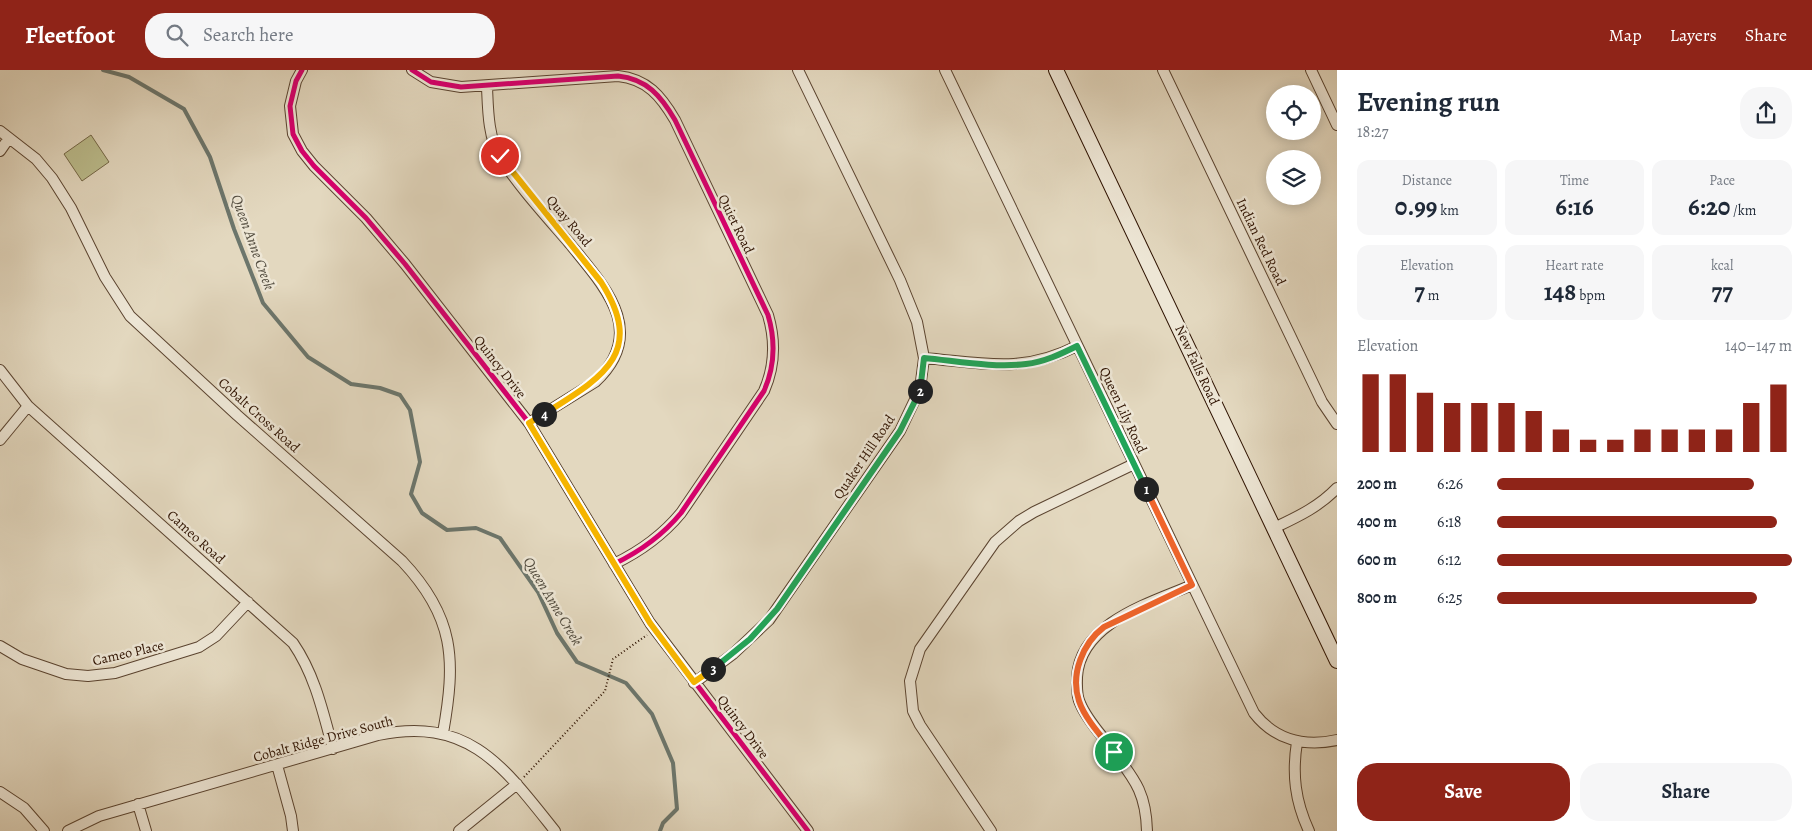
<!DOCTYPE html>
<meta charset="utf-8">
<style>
:root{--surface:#fff;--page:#f6f6f7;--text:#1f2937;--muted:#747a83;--accent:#8f2418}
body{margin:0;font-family:Alegreya,serif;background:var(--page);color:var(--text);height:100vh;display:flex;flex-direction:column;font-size:19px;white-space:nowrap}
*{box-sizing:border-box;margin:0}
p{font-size:16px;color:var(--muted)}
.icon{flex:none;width:28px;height:28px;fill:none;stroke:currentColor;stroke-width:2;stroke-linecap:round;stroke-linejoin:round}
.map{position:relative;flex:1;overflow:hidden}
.sheet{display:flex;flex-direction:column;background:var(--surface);width:475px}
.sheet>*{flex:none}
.controls{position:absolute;left:1266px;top:15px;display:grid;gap:10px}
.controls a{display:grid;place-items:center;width:55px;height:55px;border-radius:50%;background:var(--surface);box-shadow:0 2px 12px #0003;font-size:25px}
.pin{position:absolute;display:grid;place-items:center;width:42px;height:42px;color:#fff;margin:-21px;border:2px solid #fff;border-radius:50%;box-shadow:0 1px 5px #0007}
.km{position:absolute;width:25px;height:25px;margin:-12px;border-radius:50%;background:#222;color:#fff;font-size:14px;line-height:25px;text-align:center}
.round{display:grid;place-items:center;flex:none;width:52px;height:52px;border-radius:20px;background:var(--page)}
.head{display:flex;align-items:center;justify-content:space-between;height:85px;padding:0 20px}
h1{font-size:28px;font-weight:700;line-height:38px}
.figures{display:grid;grid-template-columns:repeat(3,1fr);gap:8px;height:85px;padding:5px 20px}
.figures div{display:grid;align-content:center;border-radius:12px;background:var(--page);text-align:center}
.figures b{font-size:25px;font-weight:700}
.figures small{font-size:14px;font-weight:400}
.figures p{font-size:14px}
.chart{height:140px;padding:10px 20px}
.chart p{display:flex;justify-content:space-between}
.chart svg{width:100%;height:90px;margin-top:5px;stroke:var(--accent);stroke-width:6}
.action{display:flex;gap:10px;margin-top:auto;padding:10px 20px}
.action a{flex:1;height:58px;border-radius:20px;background:var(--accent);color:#fff;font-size:20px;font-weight:700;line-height:58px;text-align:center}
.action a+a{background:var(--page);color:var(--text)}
ul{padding:0 20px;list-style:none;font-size:16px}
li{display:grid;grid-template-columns:80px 60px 1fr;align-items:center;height:38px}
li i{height:12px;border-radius:6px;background:var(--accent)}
header{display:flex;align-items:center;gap:30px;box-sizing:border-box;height:70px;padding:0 25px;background:var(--accent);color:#fff}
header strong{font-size:24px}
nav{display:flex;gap:28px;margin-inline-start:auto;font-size:18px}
.search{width:350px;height:45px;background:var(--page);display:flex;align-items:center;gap:12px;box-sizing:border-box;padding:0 18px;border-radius:20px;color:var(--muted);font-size:19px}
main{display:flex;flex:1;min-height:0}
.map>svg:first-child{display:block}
.green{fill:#bbbc8c;stroke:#746746}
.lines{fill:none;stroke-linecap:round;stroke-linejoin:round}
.stream{stroke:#6c766c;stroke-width:4}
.street-casing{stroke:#5b4430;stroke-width:12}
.secondary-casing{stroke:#2e1200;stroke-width:16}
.path{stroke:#2e1200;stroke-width:2;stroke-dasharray:1 2.5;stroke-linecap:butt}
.street{stroke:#ede6d5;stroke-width:10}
.secondary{stroke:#ede6d5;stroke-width:14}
.cycleway-casing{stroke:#ede6d5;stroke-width:8}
.cycleway{stroke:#d6006c;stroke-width:5}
.split-1-casing{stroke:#fff;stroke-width:10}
.split-2-casing{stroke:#fff;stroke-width:10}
.split-3-casing{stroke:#fff;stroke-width:10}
.split-4-casing{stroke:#fff;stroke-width:10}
.split-5-casing{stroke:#fff;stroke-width:10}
.split-1{stroke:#f0652b;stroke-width:6}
.split-2{stroke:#22a559;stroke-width:6}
.split-3{stroke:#22a559;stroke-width:6}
.split-4{stroke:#f5b400;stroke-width:6}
.split-5{stroke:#f5b400;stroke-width:6}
.labels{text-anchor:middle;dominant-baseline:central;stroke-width:5;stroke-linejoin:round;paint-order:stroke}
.street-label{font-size:14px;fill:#2e1200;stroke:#ede6d5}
.water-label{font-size:15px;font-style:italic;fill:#524c3f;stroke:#ede6d5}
</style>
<header>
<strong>Fleetfoot</strong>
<div class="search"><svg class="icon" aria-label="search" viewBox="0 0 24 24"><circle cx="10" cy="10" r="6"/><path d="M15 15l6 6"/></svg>Search here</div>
<nav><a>Map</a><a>Layers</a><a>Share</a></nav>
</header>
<main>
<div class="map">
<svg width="1337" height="761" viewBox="0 0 1337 761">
<rect width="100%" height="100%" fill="#e3d8bf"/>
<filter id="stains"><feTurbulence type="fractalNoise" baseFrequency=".004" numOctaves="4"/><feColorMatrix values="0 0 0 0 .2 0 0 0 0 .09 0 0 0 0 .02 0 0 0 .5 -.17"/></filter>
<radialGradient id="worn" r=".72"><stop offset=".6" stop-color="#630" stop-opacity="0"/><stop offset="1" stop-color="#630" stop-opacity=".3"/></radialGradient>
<path class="green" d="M91 65 109 92 82 111 64 84Z"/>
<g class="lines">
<path class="stream" d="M103 0 129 7 184 39 210 87 234 159 263 233 308 287 351 314 380 318 400 325 410 340 420 392 411 424 422 443 447 460 476 458 500 468 538 522 557 563 577 592 626 613 652 644 673 693 677 739 663 753 660 761"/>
<g class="street-casing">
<path id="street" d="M302 0 296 11 290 36 293 64 302 81 314 96 366 148 405 194 529 353 650 553 808 761
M412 0 431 12 461 17 618 6C647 9 661 26 675 50L768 245C776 272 775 296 764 321L681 443C662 466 641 481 614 494
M945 0 1254 643C1275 670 1305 677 1337 670
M1163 0 1322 332 1337 354
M1311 0 1337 55
M487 17C488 39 488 67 500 87 520 118 546 146 570 174 604 216 649 262 595 312L529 353
M0 61 36 89 52 108 71 138 105 207 130 246 237 345 402 491C455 547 456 590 443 663
M0 81 9 68
M924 288C983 293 1022 304 1077 276
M0 300 28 336 293 573C315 605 323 642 333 679
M0 370 28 336
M1274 458C1297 447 1319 437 1337 418
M0 576 22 589 66 604 88 606 115 603 199 577 216 566 248 532
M694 613 733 584 769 550 900 361 920 319 924 288 917 252 900 210 798 0
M1297 672C1292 704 1295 731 1309 761
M277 695 291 746 293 761
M0 722 24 738 44 761
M138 734 146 761
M68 761 99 746 378 665C469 646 504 697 555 761
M459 761 517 714
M991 761 920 655 913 641 910 611 920 579 995 472 1019 451 1034 442 1134 394
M1147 761C1146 718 1131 706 1108 674 1098 661 1086 648 1080 633 1076 625 1077 615 1077 607 1080 553 1150 533 1192 515"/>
</g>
<g class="secondary-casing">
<path id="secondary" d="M1056 0 1337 591"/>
</g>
<path class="path" d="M524 707 605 621 613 589 647 565"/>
<use href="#street" class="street"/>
<use href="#secondary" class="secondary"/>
<g class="cycleway-casing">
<path id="cycleway" d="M302 0 296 11 290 36 293 64 302 81 314 96 366 148 405 194 529 353 650 553 808 761
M412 0 431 12 461 17 618 6C647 9 661 26 675 50L768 245C776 272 775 296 764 321L681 443C662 466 641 481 614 494"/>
</g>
<use href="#cycleway" class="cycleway"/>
</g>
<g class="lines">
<g class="split-1-casing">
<path id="split-1" d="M1114 682C1102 667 1085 649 1079 631 1070 604 1083 573 1104 557L1192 515 1146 419"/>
</g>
<g class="split-2-casing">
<path id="split-2" d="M920 321 924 288C957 291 993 298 1026 294 1044 292 1061 284 1077 276L1146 419"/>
</g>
<g class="split-3-casing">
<path id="split-3" d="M713 599 750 569 777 539 900 361 920 321"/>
</g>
<g class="split-4-casing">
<path id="split-4" d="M544 344 529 353 650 553 694 612 713 599"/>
</g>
<g class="split-5-casing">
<path id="split-5" d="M500 86 601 212C647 284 601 308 544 344"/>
</g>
<use href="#split-1" class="split-1"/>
<use href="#split-2" class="split-2"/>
<use href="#split-3" class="split-3"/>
<use href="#split-4" class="split-4"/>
<use href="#split-5" class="split-5"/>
</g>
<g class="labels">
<g class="street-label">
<text transform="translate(569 151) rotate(50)">Quay Road</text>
<text transform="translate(736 154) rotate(64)">Quiet Road</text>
<text transform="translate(1261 172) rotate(64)">Indian Red Road</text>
<text transform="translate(1197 295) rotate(65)">New Falls Road</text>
<text transform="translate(500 297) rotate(52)">Quincy Drive</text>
<text transform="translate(1123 340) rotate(65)">Queen Lily Road</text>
<text transform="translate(259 345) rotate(42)">Cobalt Cross Road</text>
<text transform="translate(864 387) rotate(-56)">Quaker Hill Road</text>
<text transform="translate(196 467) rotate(42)">Cameo Road</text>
<text transform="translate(128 583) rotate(-13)">Cameo Place</text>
<text transform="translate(743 657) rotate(53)">Quincy Drive</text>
<text transform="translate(323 669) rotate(-15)">Cobalt Ridge Drive South</text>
</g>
<g class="water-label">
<text transform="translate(253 172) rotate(70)">Queen Anne Creek</text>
<text transform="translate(553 531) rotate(59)">Queen Anne Creek</text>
</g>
</g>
<rect width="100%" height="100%" filter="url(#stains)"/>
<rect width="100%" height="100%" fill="url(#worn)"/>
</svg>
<div class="controls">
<a><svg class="icon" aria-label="locate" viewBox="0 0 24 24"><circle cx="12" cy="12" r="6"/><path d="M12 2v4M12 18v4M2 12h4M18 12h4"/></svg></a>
<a><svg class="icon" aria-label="layers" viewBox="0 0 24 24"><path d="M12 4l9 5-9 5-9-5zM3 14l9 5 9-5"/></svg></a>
</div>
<div class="pin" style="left:1114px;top:682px;background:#1e9e55"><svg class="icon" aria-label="arrive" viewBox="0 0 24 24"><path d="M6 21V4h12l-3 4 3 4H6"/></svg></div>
<div class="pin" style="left:500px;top:86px;background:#d93025"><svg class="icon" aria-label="check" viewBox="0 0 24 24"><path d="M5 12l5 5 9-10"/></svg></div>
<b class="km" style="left:1146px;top:419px">1</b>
<b class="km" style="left:920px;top:321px">2</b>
<b class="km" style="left:713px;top:599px">3</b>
<b class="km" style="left:544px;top:344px">4</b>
</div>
<section class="sheet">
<div class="head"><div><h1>Evening run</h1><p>18:27</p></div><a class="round"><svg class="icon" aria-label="share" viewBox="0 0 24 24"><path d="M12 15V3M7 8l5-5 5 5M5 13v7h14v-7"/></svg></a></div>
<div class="figures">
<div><p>Distance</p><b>0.99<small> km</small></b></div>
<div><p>Time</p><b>6:16</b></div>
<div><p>Pace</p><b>6:20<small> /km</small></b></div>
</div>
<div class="figures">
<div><p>Elevation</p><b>7<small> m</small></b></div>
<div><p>Heart rate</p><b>148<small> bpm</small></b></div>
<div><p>kcal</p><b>77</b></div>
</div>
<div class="chart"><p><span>Elevation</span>140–147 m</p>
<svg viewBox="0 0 160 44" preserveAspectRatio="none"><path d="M5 44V6M15 44V6M25 44V15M35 44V20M45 44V20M55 44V20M65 44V24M75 44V33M85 44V38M95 44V38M105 44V33M115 44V33M125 44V33M135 44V33M145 44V20M155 44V11"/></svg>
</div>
<ul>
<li><b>200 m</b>6:26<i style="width:87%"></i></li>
<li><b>400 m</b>6:18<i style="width:95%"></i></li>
<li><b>600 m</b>6:12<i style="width:100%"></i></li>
<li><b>800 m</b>6:25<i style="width:88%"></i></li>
</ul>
<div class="action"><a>Save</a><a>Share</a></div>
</section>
</main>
